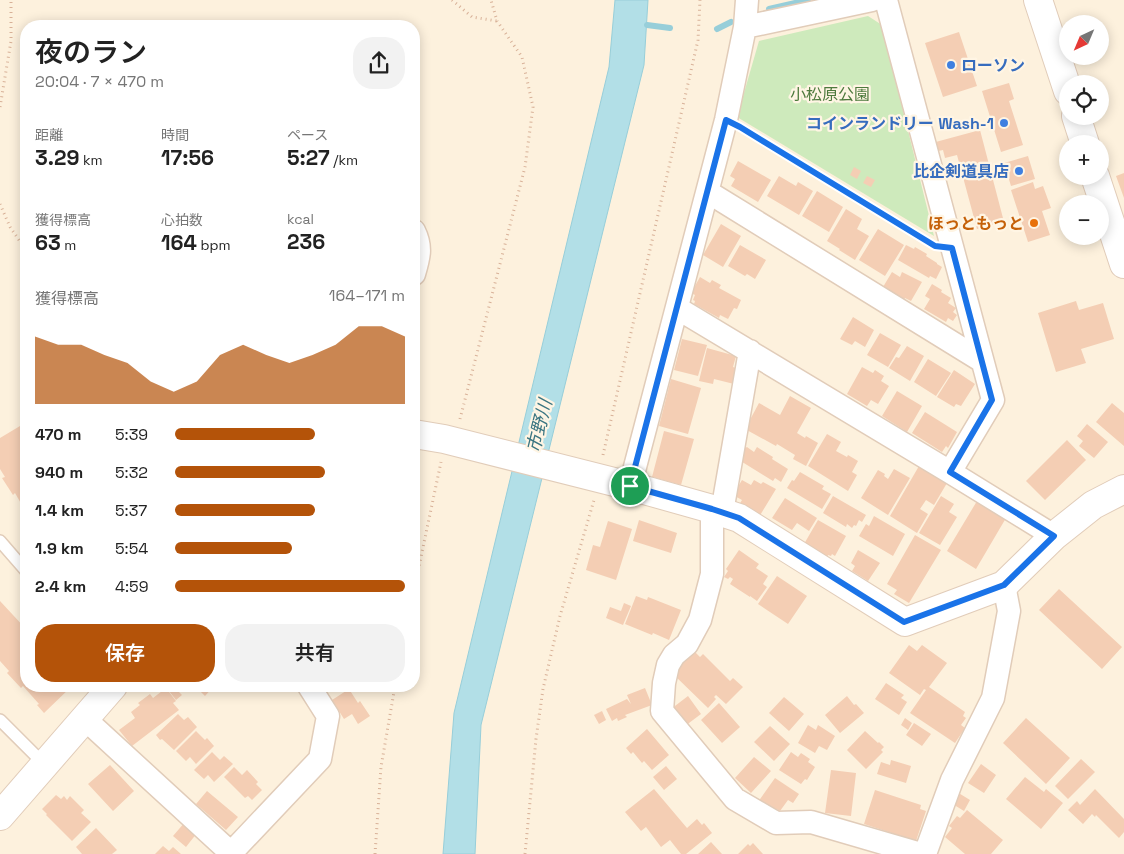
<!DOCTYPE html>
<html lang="ja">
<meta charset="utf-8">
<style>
:root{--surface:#fff;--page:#f2f2f2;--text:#222;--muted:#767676;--accent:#b45309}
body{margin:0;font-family:"Space Grotesk","Noto Sans JP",sans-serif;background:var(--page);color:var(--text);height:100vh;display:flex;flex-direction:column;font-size:19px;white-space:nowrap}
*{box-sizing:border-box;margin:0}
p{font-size:16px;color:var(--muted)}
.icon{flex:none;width:28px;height:28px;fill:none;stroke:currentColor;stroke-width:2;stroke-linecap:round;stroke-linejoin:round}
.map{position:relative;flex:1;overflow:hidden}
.details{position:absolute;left:20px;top:20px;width:400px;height:672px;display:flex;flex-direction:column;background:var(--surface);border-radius:20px;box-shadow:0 2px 12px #0003}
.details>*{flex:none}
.needle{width:32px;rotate:224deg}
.buttons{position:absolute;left:1059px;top:15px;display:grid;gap:10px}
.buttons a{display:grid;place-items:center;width:50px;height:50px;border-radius:50%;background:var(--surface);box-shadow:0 2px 12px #0003;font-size:25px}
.pin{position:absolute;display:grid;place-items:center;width:42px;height:42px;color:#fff;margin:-21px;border:2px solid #fff;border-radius:50%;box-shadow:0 1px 5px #0007}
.round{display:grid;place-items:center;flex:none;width:52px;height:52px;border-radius:20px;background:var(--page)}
.headline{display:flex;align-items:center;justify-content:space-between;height:85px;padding:0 15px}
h1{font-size:28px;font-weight:600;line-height:38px}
.metrics{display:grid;grid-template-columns:repeat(3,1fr);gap:8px;height:85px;padding:5px 15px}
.metrics div{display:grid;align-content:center}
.metrics b{font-size:21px;font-weight:600}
.metrics small{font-size:14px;font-weight:400}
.metrics p{font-size:14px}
.chart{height:140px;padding:10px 15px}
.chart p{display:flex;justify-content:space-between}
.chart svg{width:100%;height:90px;margin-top:5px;fill:var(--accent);opacity:.7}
.primary-button{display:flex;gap:10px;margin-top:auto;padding:10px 15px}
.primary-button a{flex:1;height:58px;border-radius:20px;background:var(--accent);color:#fff;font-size:20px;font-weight:600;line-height:58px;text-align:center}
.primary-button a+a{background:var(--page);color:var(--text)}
ul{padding:0 15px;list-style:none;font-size:16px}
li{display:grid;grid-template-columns:80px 60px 1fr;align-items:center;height:38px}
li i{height:12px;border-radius:6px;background:var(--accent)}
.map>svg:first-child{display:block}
.green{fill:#ceeabc}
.water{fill:#b2dfe7;stroke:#97ced9}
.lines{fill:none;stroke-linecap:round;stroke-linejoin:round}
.stream{stroke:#97ced9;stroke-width:6}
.building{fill:#f4ceb4}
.service-casing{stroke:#e1ccb9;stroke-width:14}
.minor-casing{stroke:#e1ccb9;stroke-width:25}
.tertiary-casing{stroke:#e1ccb9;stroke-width:30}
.path{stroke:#d8b198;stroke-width:3;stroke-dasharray:1 4;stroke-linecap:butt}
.service{stroke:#fff;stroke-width:11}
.minor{stroke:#fff;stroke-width:22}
.tertiary{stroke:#fff;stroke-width:28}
.route-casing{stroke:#fff;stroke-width:10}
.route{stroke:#1a73e8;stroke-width:6}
.shop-dot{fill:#3f7fe0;stroke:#fff5e4;stroke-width:2}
.food-dot{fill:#e8710a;stroke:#fff5e4;stroke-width:2}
.labels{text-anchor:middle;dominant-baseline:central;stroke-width:4.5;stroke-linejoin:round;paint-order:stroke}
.shop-label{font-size:16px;font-weight:bold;fill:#366cbe;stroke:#fff5e4;text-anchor:end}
.park-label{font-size:16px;fill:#4e7a3d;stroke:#fff5e4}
.food-label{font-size:16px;font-weight:bold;fill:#c56008;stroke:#fff5e4;text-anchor:end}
.water-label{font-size:18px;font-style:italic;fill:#3b7581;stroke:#fff5e4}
</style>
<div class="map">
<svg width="1124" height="854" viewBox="0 0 1124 854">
<rect width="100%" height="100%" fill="#fdf1dd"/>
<path class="green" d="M868 16 882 25 934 236 737 117 759 41Z"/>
<path class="water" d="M615 0H648L644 65 481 725 475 854H443L454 713 609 67Z"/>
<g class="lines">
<path class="stream" d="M769 9 808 0
M647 25 670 28
M717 29 731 22"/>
</g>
<path class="building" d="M959 32 977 86 943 97 925 43Z
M1009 83 1014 99 1009 101 1023 145 1001 152 982 91Z
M980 130 1004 222 977 229 957 155 945 158 943 150 934 152 932 143Z
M1028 156 1035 179 1011 186 1004 163Z
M738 161 771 180 758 202 731 186 735 179 730 176Z
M854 167 861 171 857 179 850 175Z
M1124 173V198L1116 176Z
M779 176 796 186 798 182 813 191 799 215 767 196Z
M867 176 875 180 871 187 863 183Z
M1033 182 1035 189 1043 186 1051 208 1042 211 1050 235 1028 242 1011 190Z
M817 191 843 207 829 232 802 216Z
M846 209 862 219 857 229 869 236 855 260 839 250 840 249 827 241Z
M721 224 741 236 723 267 703 255Z
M878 229 904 245 885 276 859 260Z
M740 245 766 260 755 279 747 274 745 276 728 266Z
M906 245 914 249 915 247 927 254 926 256 937 263V264L942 267 936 279 930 276 929 278 898 260Z
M892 272 900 277 902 272 922 282 911 301 905 298 904 300 883 287Z
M700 277 710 283 712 280 721 285 719 288 741 300 737 309 734 308 728 319 720 315 719 318 694 304 695 301 693 300 695 295 691 293Z
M932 284 942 290 941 292 951 298 948 303 956 308 953 312 957 315 953 321 948 318 946 322 924 309 930 299 925 296Z
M1076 301 1079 310 1103 303 1114 339 1081 349 1086 363 1056 372 1038 313Z
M853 317 874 330 865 347 855 341 852 345 840 339Z
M880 333 901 345 888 367 867 355Z
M682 339 707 345 698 376 674 370Z
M907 346 924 356 910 381 889 368 896 357 899 358Z
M707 348 736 356 733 367 738 369 734 384 714 379 713 384 699 381Z
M928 359 951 373 936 396 914 382Z
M862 367 873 373 875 370 884 376 881 381 889 386 878 404 871 400 867 406 847 394Z
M954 370 975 384 961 406 956 404 954 407 937 397Z
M671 379 701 388 688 434 659 426Z
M897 391 922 406 907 432 882 416Z
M790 396 811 408 797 433 805 438 806 436 818 443 806 466 793 459 795 455 777 444 776 446 745 429 759 403 780 415Z
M1112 403 1124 413V446L1096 422Z
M925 412 957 432 948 448 946 446 942 452 912 433Z
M1087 424 1108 442 1094 458 1079 446 1083 441 1077 436Z
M20 426 26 435V512L15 493 13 495 2 478 5 477 0 469V438Z
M664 431 694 439 681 485 652 477Z
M827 434 841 442 836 451 847 457 848 455 858 461 852 472 857 475 848 491 808 466Z
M1067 440 1086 460 1045 500 1026 481Z
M747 447 754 452 757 447 773 457 772 459 788 469 781 482 775 478 773 481 739 460 743 449Z
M919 466 947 483 934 505 926 500 920 509 928 514 917 533 890 516Z
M894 469 910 478 888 515 861 498 878 470 885 474 884 476 888 479Z
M800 472 824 486 822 489 831 494 822 509 787 488 792 480 794 481Z
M742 480 751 485 754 480 761 484 763 482 776 489 759 517 739 505 742 500 733 495Z
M833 496 866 515 862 522 859 520 856 526 854 525 852 528 847 524 846 527 823 513Z
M941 496 954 504 949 512 957 517 940 545 919 533Z
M785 498 817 518 809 531 797 523 792 530 772 518Z
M977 501 1006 518 976 569 947 551Z
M874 516 905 534 893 556 859 536 866 524 869 526Z
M639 520 677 533 671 553 633 541Z
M818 520 846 536 835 556 832 554 831 556 828 555 827 558 804 544Z
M608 521 632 529 616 580 586 570 593 545 600 547Z
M915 535 941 550 909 603 894 594 897 590 887 584Z
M739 550 759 564 756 568 768 576 763 584 767 587 757 601 750 596V597L730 584 733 579 730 577 728 579 724 577 728 571 726 569Z
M858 550 880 563 868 581 852 571 855 566 851 563Z
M777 576 807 596 788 624 758 604Z
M1059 589 1122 647 1102 669 1039 610Z
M636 596 647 600 648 597 681 610 669 640 653 633 652 635 625 624Z
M0 601 26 629V686H72L44 713 37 705 39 704 23 686 21 688 7 673 9 671 0 661Z
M624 603 631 606 623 625 606 618 610 607 621 611Z
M909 645 917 651 922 645 947 663 929 687 965 712 963 716 966 718 961 725 965 728 955 743 910 713 926 690 924 689 920 695 889 673Z
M694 651 700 657 703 654 730 681 733 678 743 687 726 704 716 695 714 697 716 699 708 708 672 673Z
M886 683 904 695 901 698 907 702 899 715 875 699Z
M195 686H214L205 696Z
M174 687 182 695 176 700 169 691Z
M166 688 176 701 173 703 179 710 132 746 119 730 135 718 131 712 140 705 138 703 150 694 153 698Z
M645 688 652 705 625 715 627 717 618 721 617 718 612 721 606 709 627 699 631 704 627 695Z
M349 689 358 703 360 701 370 716 358 724 352 714 344 719 332 700Z
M688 696 701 714 685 726 671 709Z
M847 696 854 705 856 704 864 713 840 733 825 715Z
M784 697 804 714 789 731 769 713Z
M719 703 740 727 722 743 701 720Z
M602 711 606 720 599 724 594 715Z
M178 714 184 720 188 717 197 727 174 750 162 739 160 740 156 735Z
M905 718 912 723 908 730 901 725Z
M1026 718 1070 758 1046 784 1003 743Z
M914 723 931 734 922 746 906 735Z
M808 725 816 730 818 725 835 736 827 750 819 746 815 753 798 743Z
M770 726 790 744 774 761 754 742Z
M647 729 669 755 652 770 644 761 642 763 633 752 631 754 626 748Z
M196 731 205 740 207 738 214 746 196 764 190 757 186 761 176 751Z
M865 731 878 743 879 742 884 747 881 750 883 752 866 769 847 750Z
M212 752 220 760 224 756 233 764 214 782 208 775 204 779 194 770Z
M791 752 798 757 801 753 810 759 808 762 815 767 807 780 805 779 801 784 779 770Z
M754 757 771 771 751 793 735 778Z
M1081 759 1095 772 1068 799 1055 786Z
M891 760 911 766 906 783 877 774 881 762 890 765Z
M981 764 996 775 984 793 968 783Z
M110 765 134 791 113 811 88 784Z
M666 766 677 779 664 790 653 777Z
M234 767 242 775 247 770 258 782 256 784 262 790 252 800 248 796 245 798 224 777Z
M831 770 856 773 851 816 825 813Z
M1025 777 1044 792 1046 789 1063 803 1041 829 1006 799Z
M775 778 799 794 793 803 788 800 780 811 776 809 774 813 758 802Z
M654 789 687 828 697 819 702 825 704 823 712 833 686 854H681L670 840 661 847 646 827 641 831 625 812Z
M1095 789 1124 819V832L1119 838 1096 815 1095 817 1092 814 1083 824 1068 810 1077 801 1080 805Z
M875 790 921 805 920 809 926 811 916 841 864 824Z
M207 791 238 817 226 830 196 804Z
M957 792 970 800 964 811 951 803Z
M56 795 61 799 64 796 67 800 70 796 84 810 81 813 91 822 72 841 46 815 47 814 42 809Z
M967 810 1003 840 991 854H965L945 837 952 828 949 826 957 816 960 818Z
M185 822 197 833 186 847 173 836Z
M96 828 117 850 112 854H82L76 847Z
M711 842 722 854H698Z
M753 843 763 854H738L748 844 750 846Z
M163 846 169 851 173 847 181 854H155Z"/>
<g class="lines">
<g class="service-casing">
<path id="service" d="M0 541 26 571
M0 720 45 765"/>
</g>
<g class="minor-casing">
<path id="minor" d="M886 0 993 400 950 472
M745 27 872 0
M708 192 982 361
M414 231C422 247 419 257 414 274
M677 308 950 472 1054 536
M630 486 726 120 745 27 747 0
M712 509V574L700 620 687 644 674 655 668 665 664 683 662 711 735 799 776 823 811 822 921 854
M722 512 750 351
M85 719 231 853 320 759 328 716 309 686
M925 854 952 780 993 698 1009 611 1004 585"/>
</g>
<g class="tertiary-casing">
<path id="tertiary" d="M1038 0 1068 91
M1076 116 1085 144
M1095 176 1124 264
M414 434 444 439 630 486 712 509 739 518 905 622 1004 585 1054 536 1093 505 1124 489
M0 816 113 686"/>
</g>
<path class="path" d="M452 0 472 17 497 21
M0 107 11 41V0
M746 130 928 242
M0 204 10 227 26 250
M460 419 525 167 533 107 522 57 497 21 491 0
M603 455 698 40 700 0
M414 590 441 462
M375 854 381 767 395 686
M525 854 536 739 543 689 560 616 594 500"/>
<use href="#service" class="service"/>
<use href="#minor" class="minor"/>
<use href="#tertiary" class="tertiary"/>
</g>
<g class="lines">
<g class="route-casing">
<path id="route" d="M726 120 740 127 935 246 952 248 992 400 950 472 1054 536 1004 585 904 622 739 518 712 509 630 486Z"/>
</g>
<use href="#route" class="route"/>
</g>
<g class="shop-dot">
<circle cx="951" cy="65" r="5"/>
<circle cx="1004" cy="123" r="5"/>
<circle cx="1019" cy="171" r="5"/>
</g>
<circle class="food-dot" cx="1034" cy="223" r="5"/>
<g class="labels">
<g class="shop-label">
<text x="961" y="65" text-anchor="start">ローソン</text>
<text x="994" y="123">コインランドリー Wash-1</text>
<text x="1009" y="171">比企剣道具店</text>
</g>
<g class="park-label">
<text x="830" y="94">小松原公園</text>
</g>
<g class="food-label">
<text x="1024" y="223">ほっともっと</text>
</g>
<g class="water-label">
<text transform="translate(539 426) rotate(-76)">市野川</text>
</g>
</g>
</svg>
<div class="buttons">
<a><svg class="needle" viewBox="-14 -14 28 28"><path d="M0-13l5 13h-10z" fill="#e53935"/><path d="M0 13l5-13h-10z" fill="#767676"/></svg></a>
<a><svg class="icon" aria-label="locate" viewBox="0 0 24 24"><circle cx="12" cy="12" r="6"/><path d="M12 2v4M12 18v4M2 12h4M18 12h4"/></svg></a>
<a>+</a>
<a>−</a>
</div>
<div class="pin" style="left:630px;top:486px;background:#1e9e55"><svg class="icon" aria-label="arrive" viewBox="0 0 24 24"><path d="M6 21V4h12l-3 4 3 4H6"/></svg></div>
<section class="details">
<div class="headline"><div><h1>夜のラン</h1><p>20:04 · 7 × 470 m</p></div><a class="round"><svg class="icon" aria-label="share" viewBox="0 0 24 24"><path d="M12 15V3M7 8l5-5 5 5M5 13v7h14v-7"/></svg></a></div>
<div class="metrics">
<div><p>距離</p><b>3.29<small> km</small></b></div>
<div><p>時間</p><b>17:56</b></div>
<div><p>ペース</p><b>5:27<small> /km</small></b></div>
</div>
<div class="metrics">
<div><p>獲得標高</p><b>63<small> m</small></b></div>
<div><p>心拍数</p><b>164<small> bpm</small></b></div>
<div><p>kcal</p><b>236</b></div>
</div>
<div class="chart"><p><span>獲得標高</span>164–171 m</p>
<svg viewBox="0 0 160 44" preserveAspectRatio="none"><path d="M0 44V11L10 15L20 15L30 20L40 24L50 33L60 38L70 33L80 20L90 15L100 20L110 24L120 20L130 15L140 6L150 6L160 11V44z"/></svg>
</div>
<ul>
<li><b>470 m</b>5:39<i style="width:61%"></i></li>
<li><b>940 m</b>5:32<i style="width:65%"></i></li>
<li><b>1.4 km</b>5:37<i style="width:61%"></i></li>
<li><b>1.9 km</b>5:54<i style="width:51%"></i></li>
<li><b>2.4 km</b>4:59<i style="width:100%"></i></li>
</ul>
<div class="primary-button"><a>保存</a><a>共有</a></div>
</section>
</div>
